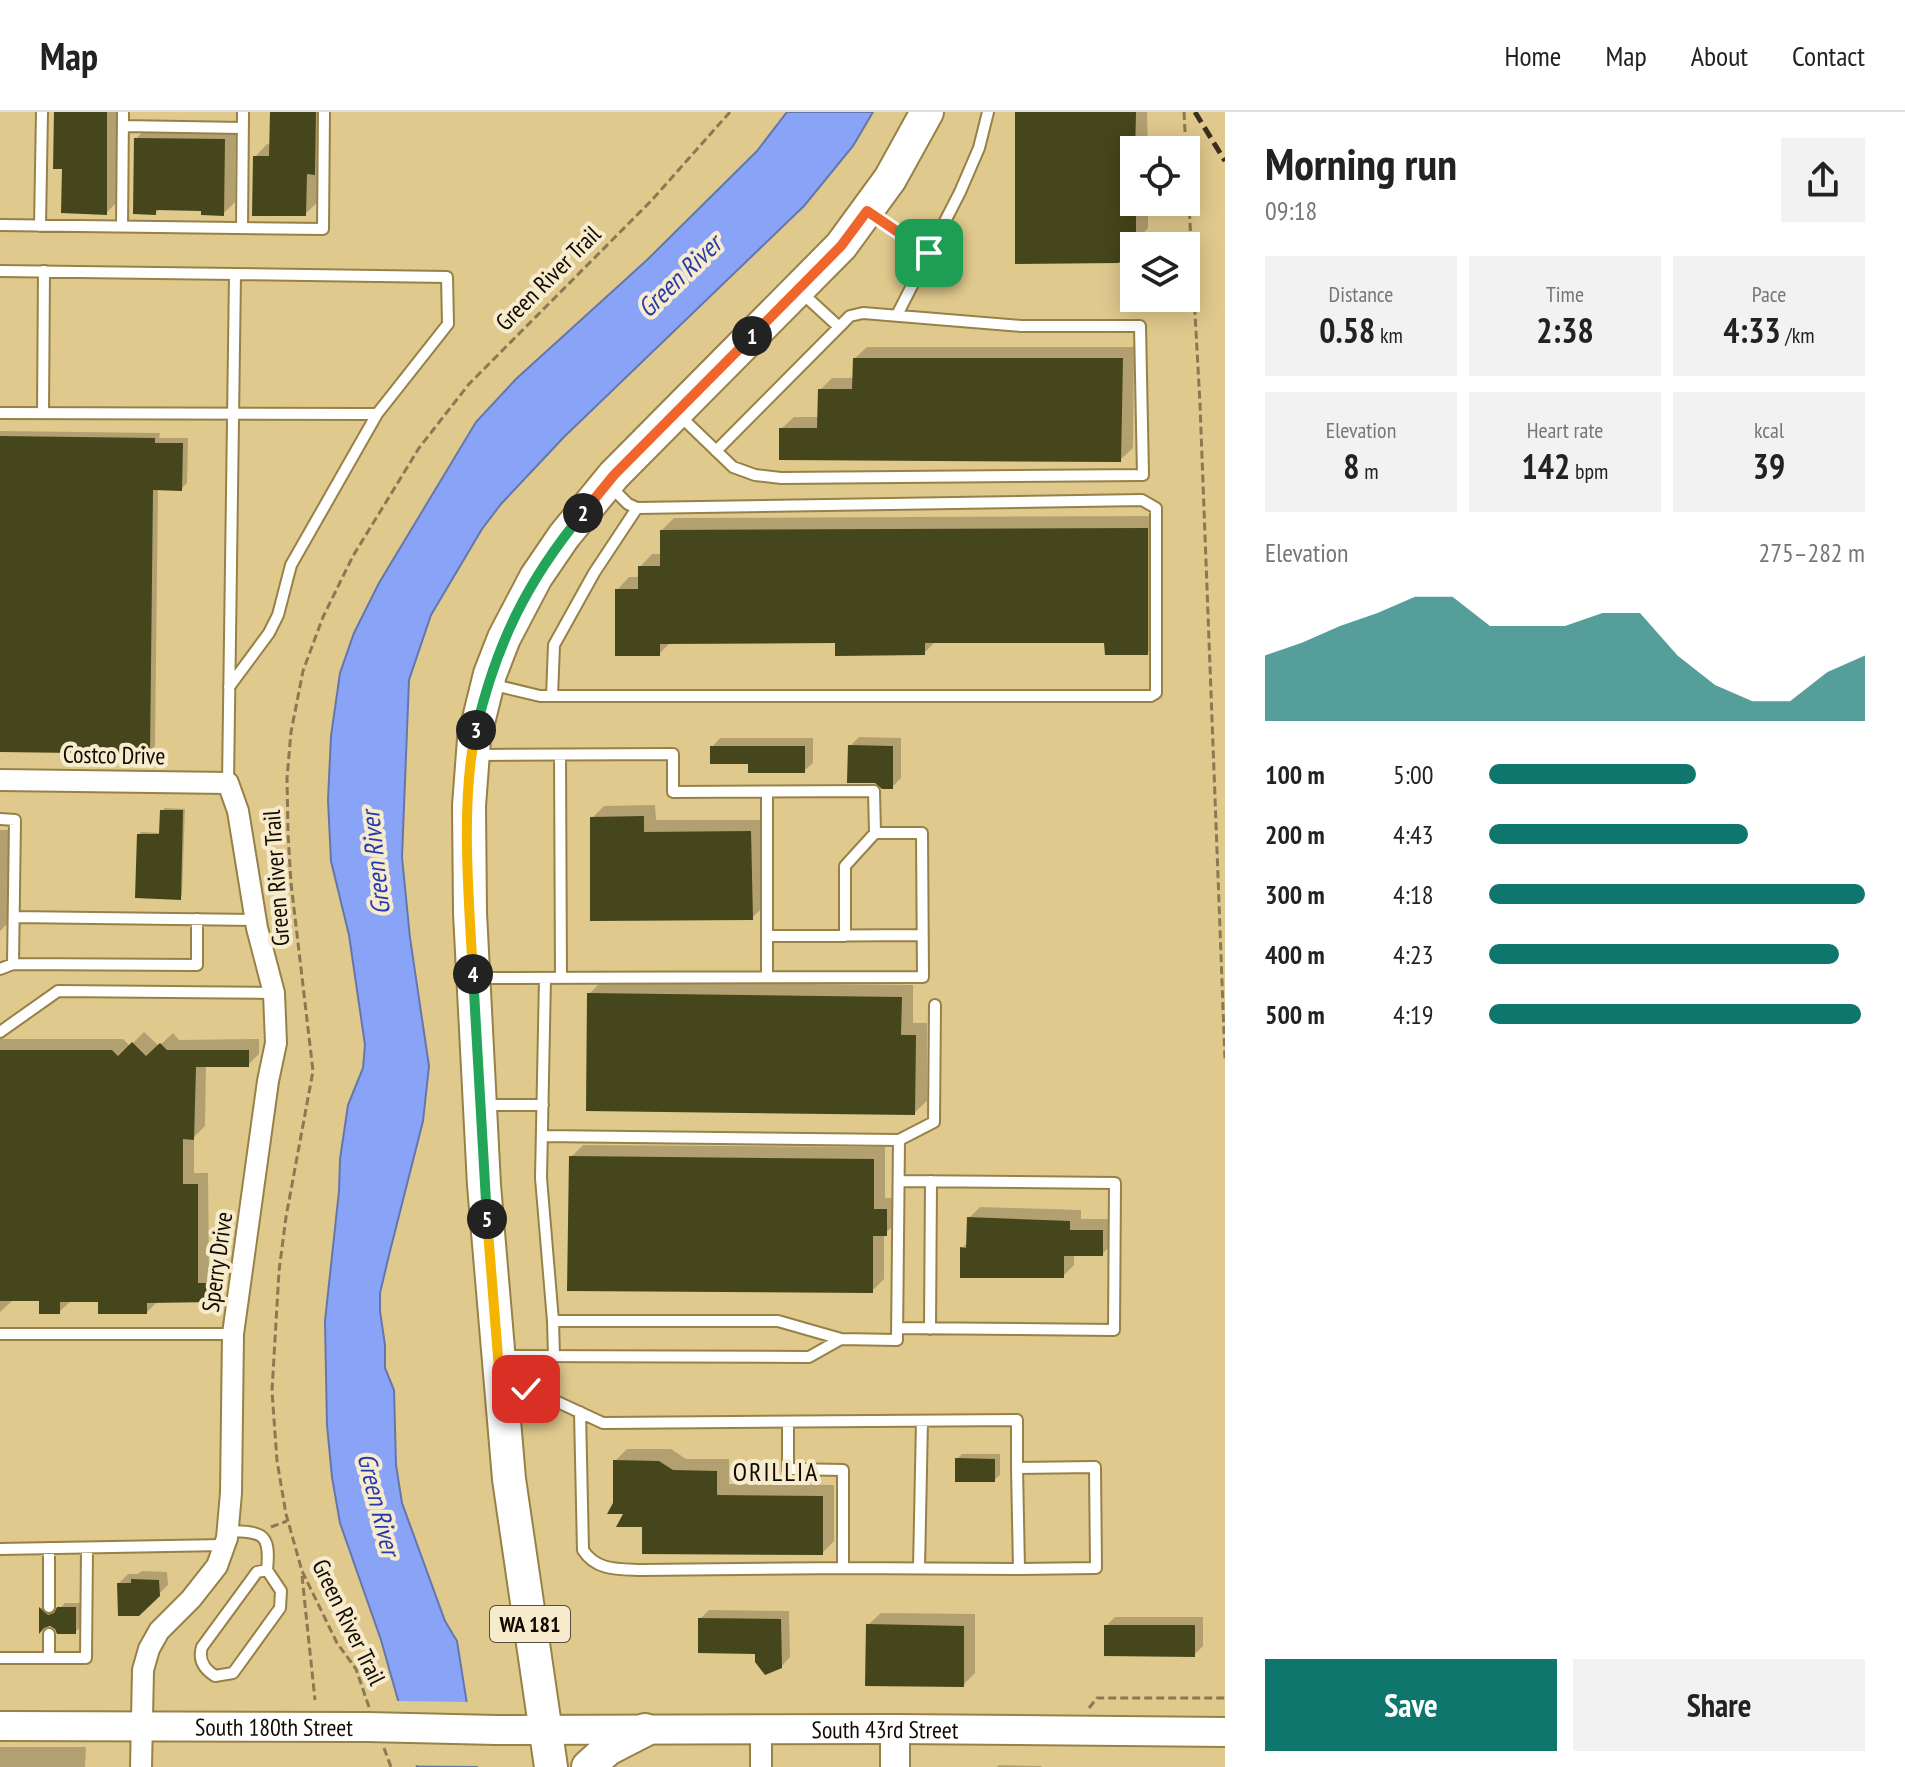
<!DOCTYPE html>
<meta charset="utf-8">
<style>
:root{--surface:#fff;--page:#f2f2f2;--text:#222;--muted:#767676;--line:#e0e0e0;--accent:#0f766e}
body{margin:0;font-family:"PT Sans Narrow",sans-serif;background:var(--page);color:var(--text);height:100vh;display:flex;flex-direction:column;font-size:30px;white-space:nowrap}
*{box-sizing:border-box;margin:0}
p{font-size:26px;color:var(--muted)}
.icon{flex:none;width:44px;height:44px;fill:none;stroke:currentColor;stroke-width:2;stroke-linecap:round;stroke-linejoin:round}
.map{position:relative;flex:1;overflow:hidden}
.drawer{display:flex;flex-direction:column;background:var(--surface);width:680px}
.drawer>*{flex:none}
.tools{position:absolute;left:1120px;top:24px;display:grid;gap:16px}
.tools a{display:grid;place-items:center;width:80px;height:80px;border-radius:0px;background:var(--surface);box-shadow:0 4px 20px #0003;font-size:40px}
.pin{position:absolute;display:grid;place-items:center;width:68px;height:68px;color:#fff;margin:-34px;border-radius:16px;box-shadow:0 4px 12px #0006}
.km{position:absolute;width:40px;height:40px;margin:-20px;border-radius:50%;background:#222;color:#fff;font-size:22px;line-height:40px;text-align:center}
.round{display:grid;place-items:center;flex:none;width:84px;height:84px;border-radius:0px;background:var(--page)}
.summary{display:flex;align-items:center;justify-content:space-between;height:136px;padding:0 40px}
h1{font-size:44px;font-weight:600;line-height:60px}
.metrics{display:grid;grid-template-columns:repeat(3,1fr);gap:12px;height:136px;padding:8px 40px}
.metrics div{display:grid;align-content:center;border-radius:0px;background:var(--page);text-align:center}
.metrics b{font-size:34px;font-weight:600}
.metrics small{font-size:22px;font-weight:400}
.metrics p{font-size:22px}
.chart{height:224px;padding:16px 40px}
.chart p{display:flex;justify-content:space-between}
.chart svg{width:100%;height:144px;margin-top:8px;fill:var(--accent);opacity:.7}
.button{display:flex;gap:16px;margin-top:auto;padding:16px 40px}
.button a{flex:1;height:92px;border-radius:0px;background:var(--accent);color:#fff;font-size:32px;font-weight:600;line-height:92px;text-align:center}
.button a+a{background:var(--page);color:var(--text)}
ul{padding:0 40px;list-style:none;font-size:26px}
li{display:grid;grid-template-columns:128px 96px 1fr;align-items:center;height:60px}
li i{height:20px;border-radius:10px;background:var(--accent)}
header{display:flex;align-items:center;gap:48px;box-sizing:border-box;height:112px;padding:0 40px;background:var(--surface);border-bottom:2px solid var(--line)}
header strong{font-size:38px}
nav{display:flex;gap:44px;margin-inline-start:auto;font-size:28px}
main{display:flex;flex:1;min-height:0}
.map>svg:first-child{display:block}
.water{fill:#89a4f6;stroke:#6576ac;stroke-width:2}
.pier{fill:#e0c98d}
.shadow{fill:#0003}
.building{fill:#45461b}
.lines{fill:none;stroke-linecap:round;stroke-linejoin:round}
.lane-casing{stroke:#978147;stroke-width:14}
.street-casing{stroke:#978147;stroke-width:24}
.secondary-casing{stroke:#978147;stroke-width:32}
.primary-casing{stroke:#978147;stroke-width:36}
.path{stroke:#8a7952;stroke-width:3;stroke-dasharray:8 4;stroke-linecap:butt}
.lane{stroke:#fff;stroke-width:10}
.street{stroke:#fff;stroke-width:20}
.secondary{stroke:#fff;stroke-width:28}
.primary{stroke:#fff;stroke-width:32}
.rail{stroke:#3a2f1c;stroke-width:5;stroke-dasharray:12 6;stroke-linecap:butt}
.secondary-bridge-casing{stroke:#978147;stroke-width:32;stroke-linecap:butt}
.secondary-bridge{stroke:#fff;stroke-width:28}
.split-1-casing{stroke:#fff;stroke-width:16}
.split-2-casing{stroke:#fff;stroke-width:16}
.split-3-casing{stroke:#fff;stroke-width:16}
.split-4-casing{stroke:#fff;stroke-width:16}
.split-5-casing{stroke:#fff;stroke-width:16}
.split-6-casing{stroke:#fff;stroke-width:16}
.split-1{stroke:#f0652b;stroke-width:10}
.split-2{stroke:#f0652b;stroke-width:10}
.split-3{stroke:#22a559;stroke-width:10}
.split-4{stroke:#f5b400;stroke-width:10}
.split-5{stroke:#22a559;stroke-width:10}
.split-6{stroke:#f5b400;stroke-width:10}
.labels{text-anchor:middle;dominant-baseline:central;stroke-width:8;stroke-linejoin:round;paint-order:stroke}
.shield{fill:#f6ebcd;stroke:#564e3e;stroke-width:2}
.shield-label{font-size:22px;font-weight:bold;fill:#120a00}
.street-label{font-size:24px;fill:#120a00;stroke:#f6ebcd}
.water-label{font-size:26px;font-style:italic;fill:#2739ae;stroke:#f6ebcd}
.neighbourhood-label{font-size:26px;letter-spacing:2px;fill:#120a00;stroke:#f6ebcd}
</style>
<header>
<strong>Map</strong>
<nav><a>Home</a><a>Map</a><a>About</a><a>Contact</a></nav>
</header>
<main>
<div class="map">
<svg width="1225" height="1655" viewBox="0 0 1225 1655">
<rect width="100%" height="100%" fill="#e0c98d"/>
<path class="water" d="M787 0H873L853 34 804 94 564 325 501 392 482 417 431 503 409 568 402 745 410 826 429 954 423 1009 389 1143 380 1181V1199L385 1233V1256L394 1278 396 1353 402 1391 445 1509 457 1529 477 1655H417L381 1528 340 1411 332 1365 327 1313 325 1209 339 1079 340 1047 348 993 363 956 365 933 349 823 331 749 328 688 331 624 340 561 354 521 379 471 476 310 516 267 647 148 757 39Z"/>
<path class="pier" d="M394 1589 471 1590 481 1654 412 1653Z"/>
<path class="shadow" d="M56 0H118V89L106 101 64 55Z
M272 0H327L326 48 318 57V90L305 102 255 45 267 32 272 33Z
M1017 0H1147L1148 38H1134V90H1148V116L1119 149Z
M148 14 236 15 235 90 223 102 203 97 161 96 155 101 136 27Z
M867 235H1134L1133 336 1120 348 781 317 794 305H820V278L832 266H854V247Z
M0 319 160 321 159 326H188L187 371 181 377 158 376 155 634 149 640 0 638Z
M1159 404V529L1147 541 1106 529H936L924 541 837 529 671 530 659 542 617 478 629 465H640V455L652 442H662V418L674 406Z
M859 625 901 626V666L892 675 850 634Z
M720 626H813V651L804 659 750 650 712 635Z
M655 693 656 708H763L764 794 752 806 592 706 604 694Z
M164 696 185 697 182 783 180 786 139 723 141 720 161 721Z
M0 718H12L9 810 0 819Z
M601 870 913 873V911H927V989L914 1001 589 882Z
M144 920 159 934 173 921 179 928 259 927V942L248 953H206L205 1014 194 1025V1061H208L209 1160H227L225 1176 214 1188 158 1189 147 1200 100 1188 71 1189 59 1200 41 1187 12 1189 0 1200V927H123L130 934Z
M583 1033 885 1035V1086H898V1110L884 1122V1167L872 1179 571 1045Z
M980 1095 1081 1098V1107H1114V1131L1102 1142H1074V1153L1063 1164 962 1136 968 1130 969 1106Z
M627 1337H671L686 1347H729V1372L834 1373V1429L822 1441 644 1413 615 1392V1349Z
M962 1342H1000V1363L994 1368 957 1347Z
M142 1459 167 1460 168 1473 138 1502 119 1471 128 1462H138Z
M46 1491 57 1499 65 1491H81V1515L75 1520 47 1512 43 1518 41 1496Z
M709 1498 789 1499 790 1545 781 1555 700 1507Z
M881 1501 975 1502V1561L963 1573 868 1513Z
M1115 1505H1203V1534L1194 1543 1106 1514Z
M0 1635H86L85 1655H0Z
M999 1653 1042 1654 1041 1655H997Z"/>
<path class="building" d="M54 0H107V103L61 101 62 57H53Z
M270 0H316L315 63 307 62 306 104H252L253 44H269Z
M1015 0H1136L1134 90H1136V130L1119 151 1015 152Z
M134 26 225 27 224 104 201 103V99L156 98V103L133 102Z
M853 246H1123L1121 350 779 348V316H817L818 277H852Z
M0 324 155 326V331H183L182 379 153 378 150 642 0 640Z
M1148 416V543H1105L1104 531H925V543L835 544V531L660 532V544H615V477H638V454H660V418Z
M848 633 893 634V677H882L875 671H847Z
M710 634H805V661H748V652H710Z
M160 698H183L181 788 135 786 137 722H159Z
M644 704V720L751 719 753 808 590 809V705Z
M587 881 902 885 901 923H916L915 1003 586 999Z
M132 930 146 944 160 931 167 938H249V955H196L194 1028 183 1027V1072H198V1171H217L214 1190 147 1191V1202H98V1190H60V1202H39V1189H0V938H112L118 944Z
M569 1044 874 1047V1097H887V1124H873V1181L567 1179Z
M967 1105 1070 1109V1118H1103V1144H1064V1166H960V1135L966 1136Z
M955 1346 995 1347V1370H955Z
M613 1348 659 1349 673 1358 717 1359V1383L823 1384V1443L642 1442V1415H616L623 1402H607L613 1391Z
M131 1467 159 1468 160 1484 139 1504H118L117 1471H131Z
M39 1495 48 1503 54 1501 57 1495H76V1522H57L55 1517 50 1514 44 1516 39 1522Z
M698 1506 781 1507 782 1556 765 1563 755 1550V1542L698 1541Z
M866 1512 964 1514V1575L865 1574Z
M1104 1513H1195V1545L1104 1544Z"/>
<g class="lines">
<g class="lane-casing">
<path id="lane" d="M123 14 243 16
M872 102 929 141
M0 113 323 117 324 0
M40 114 42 0
M122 115 123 0
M242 116 243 0
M0 159 235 162 228 671
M802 181 839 215
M897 203 960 80 979 36 988 0
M0 301 377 302
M43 301 44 159
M678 302 733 355 755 363 781 366 1143 363 1140 214H1021L863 201 850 204 716 339
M490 572 540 584H1151L1156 581V396L1142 388 637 396 628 392 611 375
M229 575 269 521 278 503 291 453 377 302 448 212 447 165 235 162
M552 584 554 533 594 461 637 396
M560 643 561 866
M767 680V865
M0 707 15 708 13 852
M14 805 255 808
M767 824 922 823
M845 824V754L875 721
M0 857 13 852 197 853V807
M477 866 923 865 922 721H875L874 679 673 680V642L478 643
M545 866 541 1066 553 1209 554 1244
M0 920 58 879 274 881
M486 993H543
M542 1024 899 1028 897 1228 841 1227
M899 1028 934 1010 935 893
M897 1216 1114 1218 1115 1071 899 1069
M930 1217 931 1069
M0 1222H233
M504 1244 809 1245 841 1227 778 1209H553
M506 1271 536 1280 603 1311 1017 1308V1356L1095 1355 1096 1456 1019 1457 1017 1356
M580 1300 583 1438C596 1459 619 1457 641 1458L843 1456V1358L788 1357V1310
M227 1419C262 1420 271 1420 267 1458
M0 1437 224 1433
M843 1456 1019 1457
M919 1456 922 1309
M267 1458 281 1479 280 1496 233 1561 215 1564C204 1557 198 1548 202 1535L257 1460Z
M49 1495V1436
M49 1522V1546
M0 1546H86L87 1436"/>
</g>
<g class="street-casing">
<path id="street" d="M0 668 228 671 238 699 257 816 274 881 276 931 268 969 233 1222 231 1381 227 1426 217 1454 191 1487 159 1519 149 1537 143 1558 141 1655
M761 1655V1618"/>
</g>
<g class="secondary-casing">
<g id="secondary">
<path id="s1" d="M0 1614 367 1615"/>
<path id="s2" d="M497 1618 895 1617 1225 1620"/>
<path d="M895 1655V1617"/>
</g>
</g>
<g class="primary-casing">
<path id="primary" d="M551 1655 509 1367 484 1073 470 801 469 694 474 627 490 562 504 526 536 465 564 424 614 363 841 134 890 67 927 0
M588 1655 608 1637 645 1618"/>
</g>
<path class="path" d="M1184 0 1186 38
M1186 39 1200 292 1225 948
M271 1415 287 1409
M302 1464 315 1588
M369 1595 356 1557 337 1531 302 1459 286 1402 277 1349 272 1279 279 1159 286 1105 313 959 291 771 288 721 287 666 291 620 303 559 323 505 353 444 419 336 469 272 651 89 730 0
M1089 1596 1097 1586H1225
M384 1636 391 1655"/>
<use href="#lane" class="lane"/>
<use href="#street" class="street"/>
<use href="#secondary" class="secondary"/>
<use href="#primary" class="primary"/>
<path class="rail" d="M1195 0 1225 49"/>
<g class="secondary-bridge-casing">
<path id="secondary-bridge" d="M367 1615 497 1618"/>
</g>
<use href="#secondary-bridge" class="secondary-bridge"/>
</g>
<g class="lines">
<g class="split-1-casing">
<path id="split-1" d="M752 224 841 134 867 99 929 141"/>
</g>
<g class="split-2-casing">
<path id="split-2" d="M583 401 614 363 752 224"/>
</g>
<g class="split-3-casing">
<path id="split-3" d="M476 618C496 532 527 469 583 401"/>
</g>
<g class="split-4-casing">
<path id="split-4" d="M473 862C469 789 460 689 476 618"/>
</g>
<g class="split-5-casing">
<path id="split-5" d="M473 862 487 1107"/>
</g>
<g class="split-6-casing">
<path id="split-6" d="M487 1107 500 1270 526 1277"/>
</g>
<use href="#split-1" class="split-1"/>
<use href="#split-2" class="split-2"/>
<use href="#split-3" class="split-3"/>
<use href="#split-4" class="split-4"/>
<use href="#split-5" class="split-5"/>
<use href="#split-6" class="split-6"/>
</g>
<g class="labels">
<rect class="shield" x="490" y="1494" width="80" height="36" rx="6"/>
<g class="shield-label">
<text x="530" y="1512">WA 181</text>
</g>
<g class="street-label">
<text transform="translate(548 166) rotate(-45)">Green River Trail</text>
<text transform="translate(114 643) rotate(1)">Costco Drive</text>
<text transform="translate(276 766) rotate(-94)">Green River Trail</text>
<text transform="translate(217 1150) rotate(-82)">Sperry Drive</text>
<text transform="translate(349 1510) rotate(64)">Green River Trail</text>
<text stroke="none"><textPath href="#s1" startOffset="274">South 180th Street</textPath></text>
<text stroke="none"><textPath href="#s2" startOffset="388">South 43rd Street</textPath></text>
</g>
<g class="water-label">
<text transform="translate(679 164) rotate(-44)">Green River</text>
<text transform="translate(375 751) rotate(-96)">Green River</text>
<text transform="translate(379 1392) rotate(76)">Green River</text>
</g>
<g class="neighbourhood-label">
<text x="776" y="1359">ORILLIA</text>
</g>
</g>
</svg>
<div class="tools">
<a><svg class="icon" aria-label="locate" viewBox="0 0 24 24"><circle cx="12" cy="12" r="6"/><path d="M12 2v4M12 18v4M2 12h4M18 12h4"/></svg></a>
<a><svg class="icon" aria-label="layers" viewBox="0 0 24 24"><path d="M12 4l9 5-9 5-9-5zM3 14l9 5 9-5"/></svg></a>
</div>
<div class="pin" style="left:929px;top:141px;background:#1e9e55"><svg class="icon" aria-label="arrive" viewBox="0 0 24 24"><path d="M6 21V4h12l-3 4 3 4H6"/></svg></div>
<div class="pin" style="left:526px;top:1277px;background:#d93025"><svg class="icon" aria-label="check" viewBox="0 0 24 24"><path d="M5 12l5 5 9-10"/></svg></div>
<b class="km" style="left:752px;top:224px">1</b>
<b class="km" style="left:583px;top:401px">2</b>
<b class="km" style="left:476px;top:618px">3</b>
<b class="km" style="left:473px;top:862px">4</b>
<b class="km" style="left:487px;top:1107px">5</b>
</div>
<section class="drawer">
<div class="summary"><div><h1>Morning run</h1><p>09:18</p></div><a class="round"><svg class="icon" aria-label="share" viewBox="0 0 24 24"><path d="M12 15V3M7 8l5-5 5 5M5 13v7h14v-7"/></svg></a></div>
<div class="metrics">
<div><p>Distance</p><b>0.58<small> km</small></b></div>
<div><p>Time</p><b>2:38</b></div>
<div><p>Pace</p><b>4:33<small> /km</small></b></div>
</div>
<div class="metrics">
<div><p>Elevation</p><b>8<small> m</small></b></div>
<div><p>Heart rate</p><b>142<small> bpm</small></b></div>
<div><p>kcal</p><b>39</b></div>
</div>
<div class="chart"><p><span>Elevation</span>275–282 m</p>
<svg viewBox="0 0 160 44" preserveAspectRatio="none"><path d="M0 44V24L10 20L20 15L30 11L40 6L50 6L60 15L70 15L80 15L90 11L100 11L110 24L120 33L130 38L140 38L150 29L160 24V44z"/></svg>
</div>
<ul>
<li><b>100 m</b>5:00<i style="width:55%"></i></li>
<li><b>200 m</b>4:43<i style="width:69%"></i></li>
<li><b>300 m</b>4:18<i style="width:100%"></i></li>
<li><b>400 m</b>4:23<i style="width:93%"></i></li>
<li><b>500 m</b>4:19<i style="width:99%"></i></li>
</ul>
<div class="button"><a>Save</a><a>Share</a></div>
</section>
</main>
